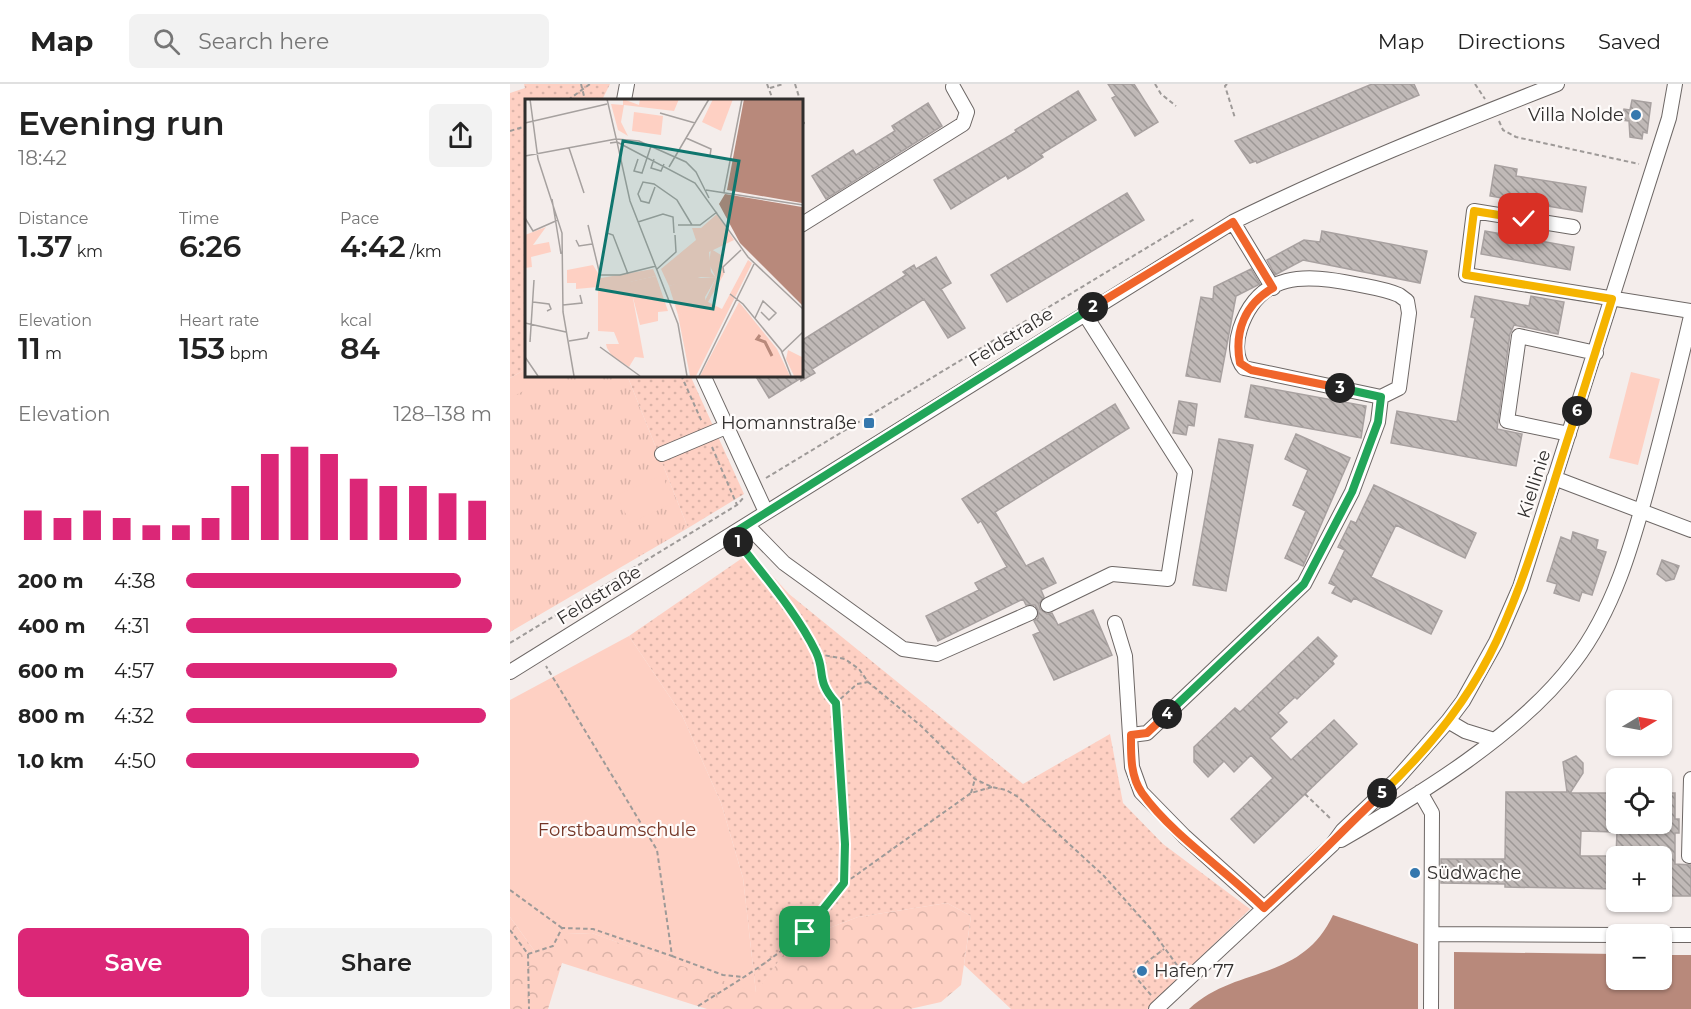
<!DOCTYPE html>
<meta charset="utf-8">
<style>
:root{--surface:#fff;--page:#f2f2f2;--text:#222;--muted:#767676;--line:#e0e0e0;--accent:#db2777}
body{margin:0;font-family:Montserrat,sans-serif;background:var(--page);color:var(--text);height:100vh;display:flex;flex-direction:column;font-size:22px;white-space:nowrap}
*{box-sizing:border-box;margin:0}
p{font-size:20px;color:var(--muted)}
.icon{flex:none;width:33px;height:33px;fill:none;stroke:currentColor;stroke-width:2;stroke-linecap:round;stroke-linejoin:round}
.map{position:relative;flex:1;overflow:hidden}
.panel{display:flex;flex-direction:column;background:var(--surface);width:510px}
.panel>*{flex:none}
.needle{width:39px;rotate:80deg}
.fabs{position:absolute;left:1096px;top:606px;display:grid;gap:12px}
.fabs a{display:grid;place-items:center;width:66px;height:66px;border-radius:9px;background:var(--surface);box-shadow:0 2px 4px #0004;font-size:30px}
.pin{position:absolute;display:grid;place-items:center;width:51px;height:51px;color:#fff;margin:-26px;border-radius:12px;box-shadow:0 3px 9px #0006}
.km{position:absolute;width:30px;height:30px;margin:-15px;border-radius:50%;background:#222;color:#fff;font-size:16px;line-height:30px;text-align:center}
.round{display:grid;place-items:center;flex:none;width:63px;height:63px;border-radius:9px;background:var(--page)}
.summary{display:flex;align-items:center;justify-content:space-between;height:102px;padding:0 18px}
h1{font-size:33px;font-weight:600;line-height:45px}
.stats{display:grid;grid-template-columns:repeat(3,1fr);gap:9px;height:102px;padding:6px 18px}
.stats div{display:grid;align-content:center}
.stats b{font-size:30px;font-weight:600}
.stats small{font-size:16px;font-weight:400}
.stats p{font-size:16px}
.chart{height:168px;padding:12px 18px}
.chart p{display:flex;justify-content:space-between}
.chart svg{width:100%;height:108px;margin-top:6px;stroke:var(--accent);stroke-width:6}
.primary-button{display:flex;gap:12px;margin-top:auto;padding:12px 18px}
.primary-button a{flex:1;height:69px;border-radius:9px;background:var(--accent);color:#fff;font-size:24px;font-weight:600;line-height:69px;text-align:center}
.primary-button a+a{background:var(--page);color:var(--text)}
ul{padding:0 18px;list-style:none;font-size:20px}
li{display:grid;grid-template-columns:96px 72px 1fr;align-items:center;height:45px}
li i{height:15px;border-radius:8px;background:var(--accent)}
header{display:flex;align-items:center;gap:36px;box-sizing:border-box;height:84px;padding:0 30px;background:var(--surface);border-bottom:2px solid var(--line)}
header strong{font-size:28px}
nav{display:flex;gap:33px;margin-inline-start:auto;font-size:21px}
.search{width:420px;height:54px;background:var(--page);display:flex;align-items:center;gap:15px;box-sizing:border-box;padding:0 21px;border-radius:9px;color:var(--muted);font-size:22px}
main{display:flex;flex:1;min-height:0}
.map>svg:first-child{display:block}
.grass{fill:url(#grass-tufts)}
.forest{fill:url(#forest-crowns)}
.park{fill:url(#park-dots)}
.garden{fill:#fed0c3}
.water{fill:#b8897b}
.building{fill:url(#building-back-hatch);stroke:#a8a1a0;stroke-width:1.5;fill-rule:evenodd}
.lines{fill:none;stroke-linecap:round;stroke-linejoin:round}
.minor-casing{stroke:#6d6765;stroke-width:16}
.path{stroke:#9e9a98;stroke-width:2;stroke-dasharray:4.5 3;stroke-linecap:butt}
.minor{stroke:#fff;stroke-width:14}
.split-1-casing{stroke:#fff;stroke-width:12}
.split-2-casing{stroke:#fff;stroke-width:12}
.split-3-casing{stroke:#fff;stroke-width:12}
.split-4-casing{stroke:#fff;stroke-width:12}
.split-5-casing{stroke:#fff;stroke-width:12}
.split-6-casing{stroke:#fff;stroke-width:12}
.split-7-casing{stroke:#fff;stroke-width:12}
.split-1{stroke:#22a559;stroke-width:8}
.split-2{stroke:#22a559;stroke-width:8}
.split-3{stroke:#f0652b;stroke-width:8}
.split-4{stroke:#22a559;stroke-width:8}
.split-5{stroke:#f0652b;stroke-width:8}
.split-6{stroke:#f5b400;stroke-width:8}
.split-7{stroke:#f5b400;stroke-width:8}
.poi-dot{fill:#3578ae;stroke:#fefbfa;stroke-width:2}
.labels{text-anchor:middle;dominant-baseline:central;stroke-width:4.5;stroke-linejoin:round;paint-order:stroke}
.poi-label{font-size:18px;fill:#302e2d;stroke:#fefbfa;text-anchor:end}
.street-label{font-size:18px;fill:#302e2d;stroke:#fefbfa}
.park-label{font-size:18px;fill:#733525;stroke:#fefbfa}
.inset-river{fill:none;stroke:#b8897b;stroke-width:3}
.inset-road{fill:none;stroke:#a6a19f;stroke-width:1.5}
.view{fill:#0f766e;fill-opacity:0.15;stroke:#0f766e;stroke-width:3}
.inset-edge{fill:none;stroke:#302e2d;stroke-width:3}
</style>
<header>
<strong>Map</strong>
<div class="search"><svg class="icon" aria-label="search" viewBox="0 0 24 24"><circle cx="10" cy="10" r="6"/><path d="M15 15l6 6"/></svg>Search here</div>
<nav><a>Map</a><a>Directions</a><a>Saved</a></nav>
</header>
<main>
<section class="panel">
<div class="summary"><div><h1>Evening run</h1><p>18:42</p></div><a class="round"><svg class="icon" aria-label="share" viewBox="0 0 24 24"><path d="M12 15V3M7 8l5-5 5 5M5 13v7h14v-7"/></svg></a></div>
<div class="stats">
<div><p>Distance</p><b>1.37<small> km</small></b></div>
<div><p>Time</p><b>6:26</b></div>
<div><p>Pace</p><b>4:42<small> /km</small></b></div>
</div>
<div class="stats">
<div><p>Elevation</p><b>11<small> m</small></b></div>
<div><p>Heart rate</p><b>153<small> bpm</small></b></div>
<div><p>kcal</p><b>84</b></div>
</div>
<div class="chart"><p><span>Elevation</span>128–138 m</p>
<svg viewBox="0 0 160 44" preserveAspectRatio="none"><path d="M5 44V32M15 44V35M25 44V32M35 44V35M45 44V38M55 44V38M65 44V35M75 44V22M85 44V9M95 44V6M105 44V9M115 44V19M125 44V22M135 44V22M145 44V25M155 44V28"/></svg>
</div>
<ul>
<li><b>200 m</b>4:38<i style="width:90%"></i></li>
<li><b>400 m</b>4:31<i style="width:100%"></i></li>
<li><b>600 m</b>4:57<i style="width:69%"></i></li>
<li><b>800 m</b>4:32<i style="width:98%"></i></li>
<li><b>1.0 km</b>4:50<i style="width:76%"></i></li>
</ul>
<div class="primary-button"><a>Save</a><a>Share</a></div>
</section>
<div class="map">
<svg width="1181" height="925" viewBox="0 0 1181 925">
<defs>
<pattern id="grass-tufts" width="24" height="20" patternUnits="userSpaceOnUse" patternTransform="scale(1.5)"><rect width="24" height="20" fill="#fed0c3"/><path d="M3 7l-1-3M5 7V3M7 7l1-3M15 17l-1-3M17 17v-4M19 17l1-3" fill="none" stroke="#dab3a8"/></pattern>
<pattern id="forest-crowns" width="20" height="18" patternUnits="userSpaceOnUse" patternTransform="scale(1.5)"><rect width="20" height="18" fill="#fed0c3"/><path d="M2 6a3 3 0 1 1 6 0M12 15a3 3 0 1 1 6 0" fill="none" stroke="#dab3a8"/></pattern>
<pattern id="park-dots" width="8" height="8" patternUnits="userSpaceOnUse" patternTransform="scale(1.5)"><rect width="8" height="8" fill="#fed0c3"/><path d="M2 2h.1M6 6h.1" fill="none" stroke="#dab3a8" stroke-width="1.8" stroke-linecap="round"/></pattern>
<pattern id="building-back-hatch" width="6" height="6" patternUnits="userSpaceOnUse" patternTransform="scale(1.5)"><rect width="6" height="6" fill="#c0b9b7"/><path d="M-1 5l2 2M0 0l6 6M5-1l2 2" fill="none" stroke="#9c9795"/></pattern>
</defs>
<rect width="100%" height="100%" fill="#f4edeb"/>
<path class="grass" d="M16 285V291H117L178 444 0 548V294Z"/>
<path class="forest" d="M437 819 461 832 451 901 431 918 400 925H197L52 879 38 925H0V833L26 869 57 850 82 849 246 908 282 858 348 833Z"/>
<path class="park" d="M14 0H100L92 16H16V285L0 294V9L15 4Z
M117 291H180L234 410 178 444Z
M241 468 279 510 513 700 600 650 613 719 653 760 740 825 637 925H501L454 881 461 832 437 819 348 833 282 858 246 909 233 794 211 719 172 631 119 552Z"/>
<path class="garden" d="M1121 288 1150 295 1128 381 1099 374Z
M21 291H44L0 314V302Z
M152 391 164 419 120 439 107 411Z
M119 552 172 631 211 719 233 794 246 909 82 849 57 850 48 867 26 869 0 833V616Z"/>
<path class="water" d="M823 831 908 860V925H679C726 881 791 899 823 831Z
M944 868 1107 870V896H1152V871H1181V925H944Z"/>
<path class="building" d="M598 0H624L648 38 625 52 602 14 606 12Z
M862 0H904L909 11 747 79 746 77 740 79 725 57Z
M568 7 586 36 531 70 533 73 516 84 498 95 496 91 441 125 424 96 506 48 505 46Z
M1122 16 1141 19 1137 49 1133 48 1132 55 1120 53 1119 37 1112 36 1114 25 1120 26Z
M418 19 432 42 316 115 302 92 343 66 346 71 385 47 382 42Z
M985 81 1007 85 1006 92 1076 103 1072 128 980 112Z
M617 109 634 136 497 218 481 191Z
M812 147 917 167 910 199 793 176 765 191 757 176 794 156 810 158Z
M975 147 1064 163 1060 186 971 170Z
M426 173 441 199 431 205 455 244 438 254 414 215 302 285 305 289 291 297V294L259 314 245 291H291V257L396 191 393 188 404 181 406 185Z
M741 185 750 200 726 212 710 298 676 292 691 213 703 215 704 203Z
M965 212 1019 222 1021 212 1054 218 1048 250 1004 241 1000 250 987 345 1012 350 1006 382 881 359 887 327 947 338 965 234 961 233Z
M741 301 856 322 851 354 735 333Z
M669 317 687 320 684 342 678 341 676 351 663 349Z
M605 320 619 344 485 428 516 482 533 474 546 499 531 506 534 513 529 520 530 525 537 530 542 529 548 541 583 526 602 571 544 596 523 551 530 548 524 537 528 534V526L525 521H516L513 515 428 557 416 532 469 506 465 499 497 483 471 437 468 439 452 415Z
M786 350 840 374 793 482 775 474 796 427 783 421 798 386 775 375Z
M709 355 743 361 716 507 683 501Z
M864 401 966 449 955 474 886 441 861 493 932 527 921 550 844 514 841 518 822 509 826 502 819 499 835 466 828 463 841 437 846 439Z
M1063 448 1088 456 1086 465 1096 468 1082 511 1072 508 1069 517 1044 509 1047 500 1037 497 1051 453 1061 457Z
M1152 476 1169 482 1164 495 1156 497 1147 490Z
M808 553 827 572 822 577 824 580 787 615 785 613 768 629 777 638 760 654 781 676 824 636 847 660 744 759 721 735 763 694 741 671 724 688 714 677 698 693 684 678V663L725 624 730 628Z
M1066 672 1073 679V689L1060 709H1107V740H1152V709H1165V735H1169V749H1165V780L1181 781V812H1152V772H1107V805L995 803V800L931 799V775H995L996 708H1057L1053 678ZM1071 747 1107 748 1106 772H1070Z"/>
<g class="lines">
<g class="minor-casing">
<path id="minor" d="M114 16 117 0
M723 138 763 204
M291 141 453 40 457 28 443 3
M1063 143 964 127 956 191 1181 227
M193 291 256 428
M1059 350 997 337 1009 252 1086 269
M152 370 216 343
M1044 394 1181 446
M237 441 274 479 393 565 427 570 520 529
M538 521 602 490 658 495 675 388 574 229
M605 539 615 572 622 683 631 708 674 752 754 824
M0 588 723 138C828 86 937 43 1047 0
M938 637 955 647 984 656
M621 651 637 649 794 500 842 408 868 338 871 313 889 304 899 229 897 217 889 211C875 205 860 203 845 200 796 190 749 187 730 245 726 257 725 274 734 284L871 313
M910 708 922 729 921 925
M831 756C909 711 1010 650 1064 578 1104 526 1122 461 1139 399 1154 343 1168 288 1181 232
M1179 772 1181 695
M922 850 1107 851
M1152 851H1181
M646 925 822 761 833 746 886 696 938 637 953 617 986 558 1010 503 1159 34 1165 0"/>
</g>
<path class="path" d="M71 0 75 16
M257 0 263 16
M285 0 290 16
M645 0 651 10 666 22
M717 0 715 2 725 34
M965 0 975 15
M260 4 273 0
M58 16 80 0
M291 20 293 28 291 29
M291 31 294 39 291 42
M989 37 993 46 1006 53 1129 80
M0 47 16 42
M171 291 192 338
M202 363 227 421
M256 394 686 134
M230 460 272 516 308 570 314 606 326 619 347 600 358 598
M0 559 227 421 234 413
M308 570 335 575 349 585 358 598 410 641 465 695 482 703 496 706 508 713 594 792 641 845 669 884
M326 619 335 760V799L461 709 482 703
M461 709 465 695
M795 710 822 736
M0 806 52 844
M0 846 18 870 19 925
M18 870 43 862 52 844 83 845 162 872 147 766 36 582
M162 872 213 891 233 893
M641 911 622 889 654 865
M188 922C245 886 296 858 334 800"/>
<use href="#minor" class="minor"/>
</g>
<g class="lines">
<g class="split-1-casing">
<path id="split-1" d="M228 458C255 493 287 529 306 568 316 589 305 595 326 619L335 760 334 799 295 848"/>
</g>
<g class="split-2-casing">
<path id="split-2" d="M228 458 222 450 583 223"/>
</g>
<g class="split-3-casing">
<path id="split-3" d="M583 223 723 138 763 204C735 220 724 247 730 279L741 286 830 304"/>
</g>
<g class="split-4-casing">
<path id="split-4" d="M657 630 794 500 842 408 868 338 871 313 830 304"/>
</g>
<g class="split-5-casing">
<path id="split-5" d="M657 630 637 649 621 651C621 670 620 692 632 709 662 751 717 787 754 824 795 786 832 747 872 709"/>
</g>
<g class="split-6-casing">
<path id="split-6" d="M872 709C918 666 960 614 987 556 1021 483 1041 403 1067 327"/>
</g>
<g class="split-7-casing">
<path id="split-7" d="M1014 135 964 127 956 191 1102 215 1067 327"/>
</g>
<use href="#split-1" class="split-1"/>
<use href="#split-2" class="split-2"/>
<use href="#split-3" class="split-3"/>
<use href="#split-4" class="split-4"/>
<use href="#split-5" class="split-5"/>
<use href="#split-6" class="split-6"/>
<use href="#split-7" class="split-7"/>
</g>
<g class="poi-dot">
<circle cx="1126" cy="31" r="6"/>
<rect x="353" y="333" width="12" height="12" rx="3"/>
<circle cx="905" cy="789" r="6"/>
<circle cx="632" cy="887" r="6"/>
</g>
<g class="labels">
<g class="poi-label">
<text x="1114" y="31">Villa Nolde</text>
<text x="347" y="339">Homannstraße</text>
<text x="917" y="789" text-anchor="start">Südwache</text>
<text x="644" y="887" text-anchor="start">Hafen 77</text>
</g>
<g class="street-label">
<text transform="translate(501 253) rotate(-32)">Feldstraße</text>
<text transform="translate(1024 400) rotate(-72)">Kiellinie</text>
<text transform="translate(89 511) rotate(-32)">Feldstraße</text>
</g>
<g class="park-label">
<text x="107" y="746">Forstbaumschule</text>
</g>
</g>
<g transform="translate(15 15)">
<rect width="278" height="278" fill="#f4edeb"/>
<path d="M131 177 143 212 133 213V222L115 226 104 183Z" fill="#fed0c3"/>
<path d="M186 150 196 156 199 175 183 203 197 210 223 161 227 164 171 277H165L153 216 180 202 191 179 184 165Z" fill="#fed0c3"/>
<path d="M98 0 114 6 115 0H154L149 12 99 6 96 23 103 37 93 31 86 5 98 6ZM192 115 209 141 184 153 186 173 191 179 176 178 144 187 136 170 171 141 167 129H176ZM21 128 8 146 24 143 26 153 6 158 7 168 0 169V136ZM68 166 76 179 128 170 131 177 105 183 119 259 110 258 104 268 87 257 82 249 81 245H94L89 233 73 232V188L51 190V184H42V171ZM214 203 252 250 265 277H175ZM263 251 277 258V277H269L261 260Z" fill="#fed0c3"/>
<path d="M188 0H208L196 32 177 23ZM109 13 138 17 136 36 107 32ZM167 179H191L180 198 181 206 153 216 144 187Z" fill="#fed0c3"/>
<path d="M219 0H277V104L202 91ZM200 95 277 108V206L215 144 194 105Z" fill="#b8897b"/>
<path class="inset-river" d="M235 236 232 240 240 243 247 257"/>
<path class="inset-road" d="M5 0 13 60 37 134 38 213 49 277M82 0 92 43 85 44M135 14 170 24M0 24 82 5M161 39 186 50 185 57 195 59M91 40 114 42 161 63 171 73 184 99M44 49 59 94M0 57 91 40M113 60 109 72 117 74 126 47M129 60 126 69 136 72 139 65M144 68 184 0M130 88 124 104 116 102 113 95 118 83 129 85 152 101 167 126M181 91 278 106M199 93 217 0M27 100 36 155M0 119 8 132 33 121M113 123 138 115 148 118 149 134M63 126 75 176H95L131 167M153 126H175L192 113M82 134 88 136 103 175M51 141 54 147 67 145M132 170 151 153 150 136M199 174 198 168 216 151M205 195 218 205 256 251 266 277M8 203 24 205 26 210 22 212M38 206 57 204 55 196M230 219 238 202 251 214 244 221 236 213M0 224 41 233M44 242 62 239 64 233M5 243 9 181M75 248 115 277M257 253 278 233M0 258 13 277M162 277 153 225 105 102 92 43 170 84 223 158 278 210M174 277 229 165"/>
<path class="view" d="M98 42 214 62 188 210 72 190Z"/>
<rect width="278" height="278" class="inset-edge"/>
</g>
</svg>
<div class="fabs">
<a><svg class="needle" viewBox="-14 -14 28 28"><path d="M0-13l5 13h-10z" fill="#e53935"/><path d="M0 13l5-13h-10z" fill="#767676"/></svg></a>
<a><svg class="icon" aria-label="locate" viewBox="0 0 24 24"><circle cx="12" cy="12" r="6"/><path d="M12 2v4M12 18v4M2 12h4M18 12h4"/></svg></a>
<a>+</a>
<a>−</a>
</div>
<div class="pin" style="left:295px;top:848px;background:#1e9e55"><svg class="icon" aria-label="arrive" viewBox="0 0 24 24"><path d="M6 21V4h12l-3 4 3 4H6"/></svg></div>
<div class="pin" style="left:1014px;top:135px;background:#d93025"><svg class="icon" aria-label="check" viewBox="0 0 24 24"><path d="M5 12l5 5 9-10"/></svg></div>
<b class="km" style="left:228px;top:458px">1</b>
<b class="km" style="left:583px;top:223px">2</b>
<b class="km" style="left:830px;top:304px">3</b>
<b class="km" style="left:657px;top:630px">4</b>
<b class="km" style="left:872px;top:709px">5</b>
<b class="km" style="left:1067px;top:327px">6</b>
</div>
</main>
